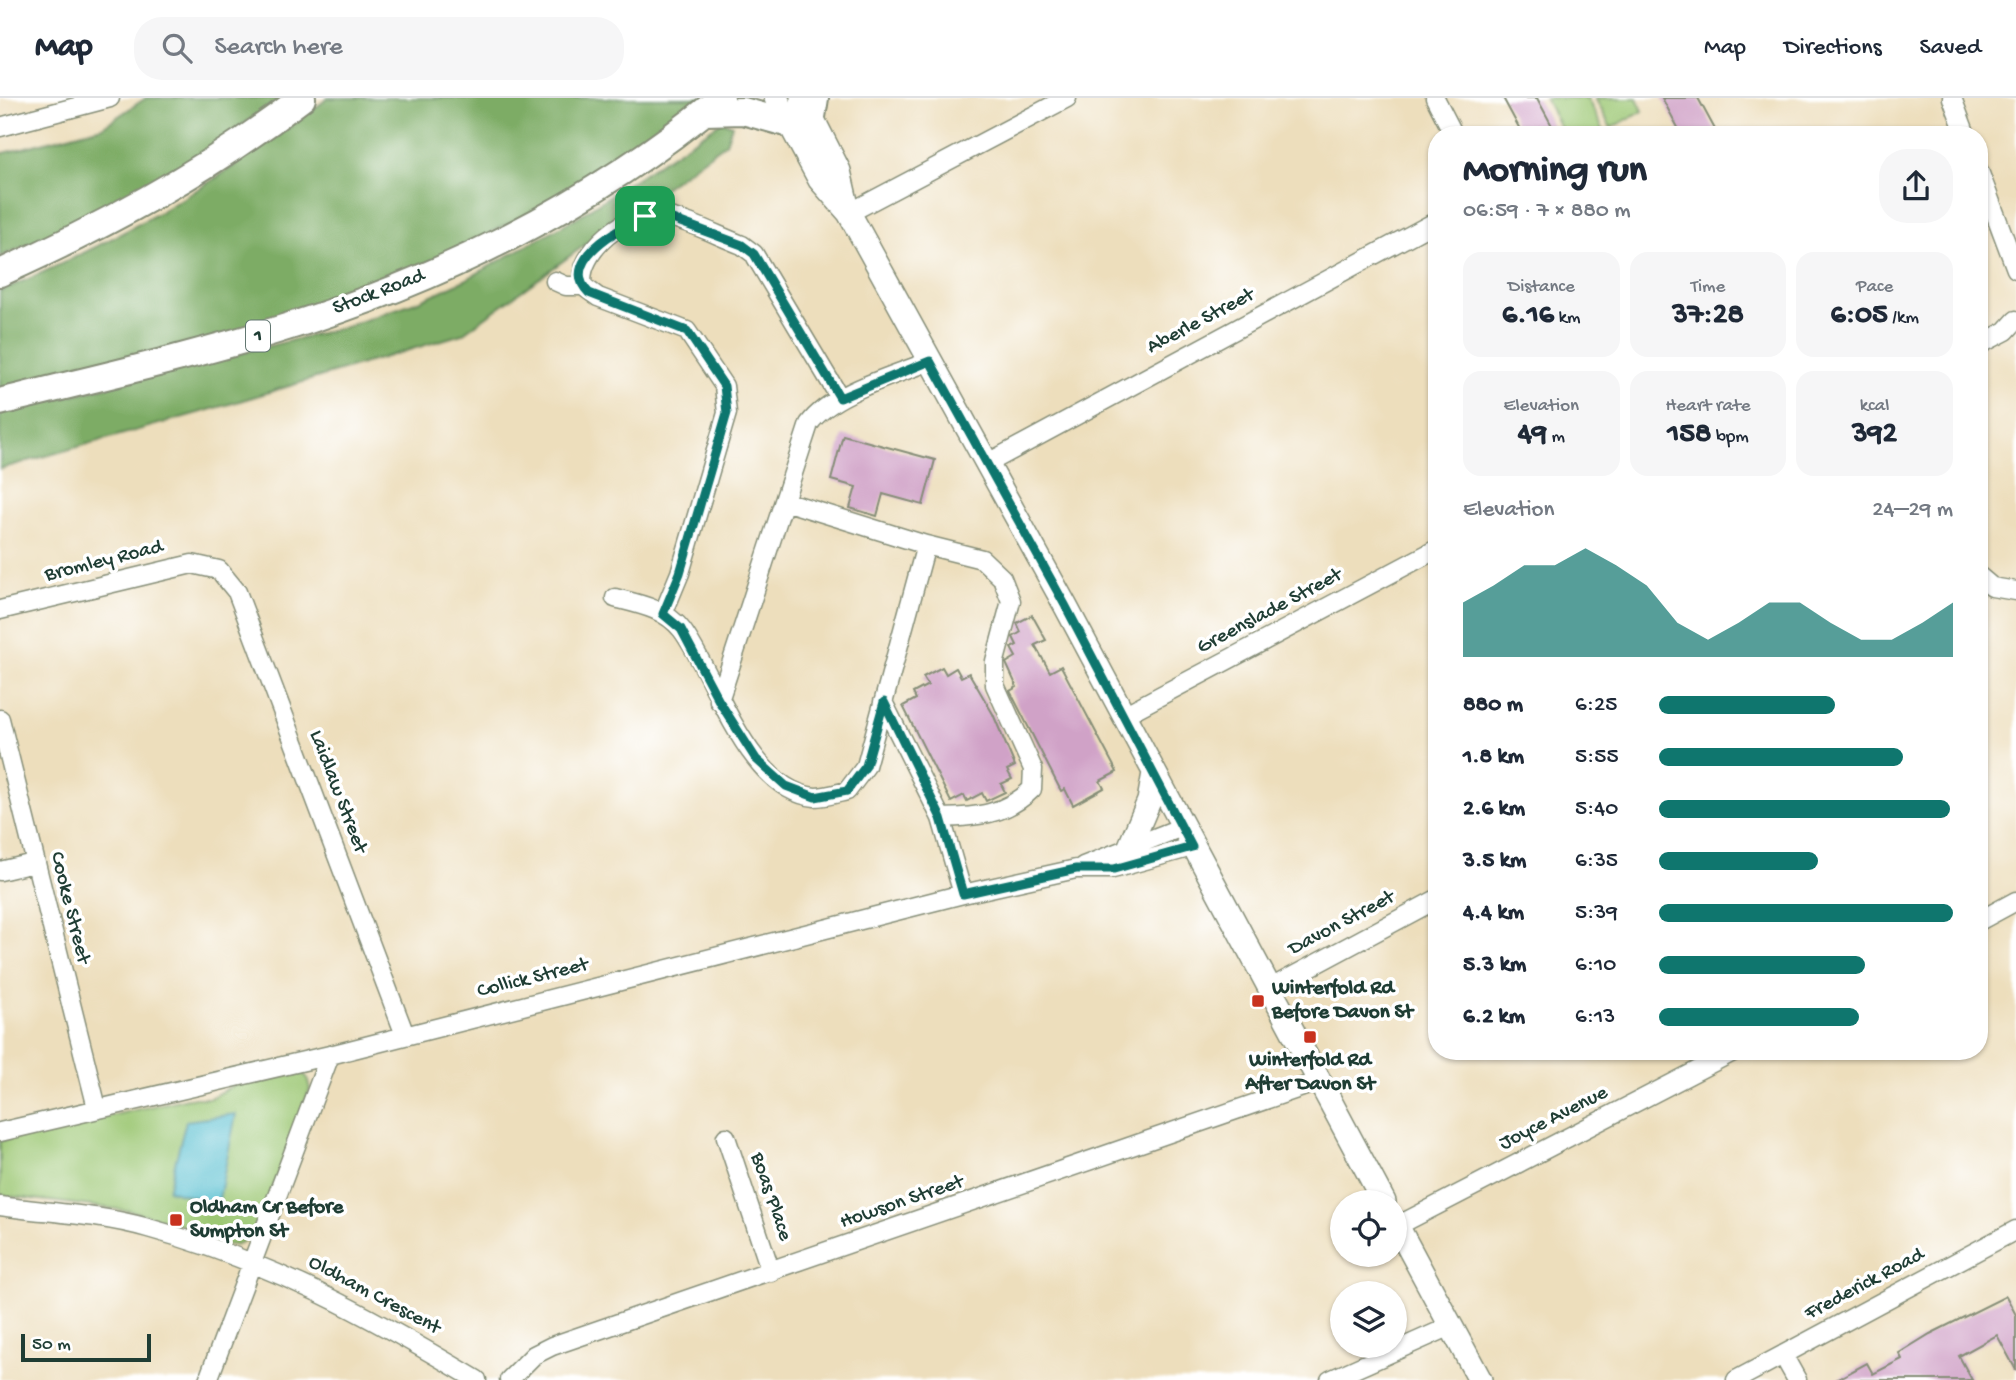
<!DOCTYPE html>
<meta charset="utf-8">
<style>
:root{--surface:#fff;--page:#f6f6f7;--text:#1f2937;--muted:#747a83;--line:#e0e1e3;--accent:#0f766e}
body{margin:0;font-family:"Gochi Hand",sans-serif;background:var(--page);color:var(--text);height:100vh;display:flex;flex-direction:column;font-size:26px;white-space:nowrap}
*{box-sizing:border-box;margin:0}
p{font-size:23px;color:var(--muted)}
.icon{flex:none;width:38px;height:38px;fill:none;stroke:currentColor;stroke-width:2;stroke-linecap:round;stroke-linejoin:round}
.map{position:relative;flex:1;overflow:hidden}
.drawer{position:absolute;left:1428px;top:28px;width:560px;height:934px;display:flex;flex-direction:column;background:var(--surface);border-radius:28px;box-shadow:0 2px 5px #0004}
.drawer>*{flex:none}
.fabs{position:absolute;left:1330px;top:1092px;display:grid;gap:14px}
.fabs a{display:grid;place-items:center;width:77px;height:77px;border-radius:50%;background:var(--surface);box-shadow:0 2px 5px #0004;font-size:35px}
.scale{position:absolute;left:21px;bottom:18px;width:130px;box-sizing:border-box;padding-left:7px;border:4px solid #1f3d34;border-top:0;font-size:19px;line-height:24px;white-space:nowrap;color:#1f3d34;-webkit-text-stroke:5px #fff;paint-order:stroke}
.pin{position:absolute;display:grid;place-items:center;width:60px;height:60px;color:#fff;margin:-30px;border-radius:14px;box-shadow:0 4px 10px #0006}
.round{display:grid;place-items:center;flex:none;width:74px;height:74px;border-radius:28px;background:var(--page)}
.summary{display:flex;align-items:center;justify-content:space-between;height:119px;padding:0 35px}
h1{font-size:38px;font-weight:700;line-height:52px}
.stats{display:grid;grid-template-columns:repeat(3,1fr);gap:10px;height:119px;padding:7px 35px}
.stats div{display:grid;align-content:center;border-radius:18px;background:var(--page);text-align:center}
.stats b{font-size:30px;font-weight:700}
.stats small{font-size:19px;font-weight:400}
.stats p{font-size:19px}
.chart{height:196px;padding:14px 35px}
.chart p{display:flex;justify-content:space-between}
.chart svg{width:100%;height:126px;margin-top:7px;fill:var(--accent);opacity:.7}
ul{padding:0 35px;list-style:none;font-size:23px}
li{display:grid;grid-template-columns:112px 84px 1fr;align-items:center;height:52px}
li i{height:18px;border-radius:9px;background:var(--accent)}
header{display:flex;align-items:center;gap:42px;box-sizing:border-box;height:98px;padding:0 35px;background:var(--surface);border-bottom:2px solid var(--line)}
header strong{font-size:33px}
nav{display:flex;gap:38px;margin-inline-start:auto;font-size:24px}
.search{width:490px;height:63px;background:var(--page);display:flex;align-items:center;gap:18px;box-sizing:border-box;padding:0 24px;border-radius:28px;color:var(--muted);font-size:26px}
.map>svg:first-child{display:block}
.green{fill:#9cc773;stroke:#5e8254;stroke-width:2}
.forest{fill:#7dac65;stroke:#4e744c;stroke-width:2}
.water{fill:#53bdcf;stroke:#397d82;stroke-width:2}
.building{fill:#d0a2c7}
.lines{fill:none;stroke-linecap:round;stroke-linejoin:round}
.minor-casing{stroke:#868e78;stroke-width:21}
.major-casing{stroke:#868e78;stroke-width:26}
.highway-casing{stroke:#868e78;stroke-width:30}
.minor{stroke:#fff;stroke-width:18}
.major{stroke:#fff;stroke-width:23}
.highway{stroke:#fff;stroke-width:26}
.route-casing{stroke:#fff;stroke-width:14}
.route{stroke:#0f766e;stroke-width:9}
.poi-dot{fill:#c8321e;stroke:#fff;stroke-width:2.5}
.labels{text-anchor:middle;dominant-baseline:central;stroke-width:7;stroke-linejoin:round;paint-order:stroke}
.shield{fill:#fff;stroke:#627771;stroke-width:2}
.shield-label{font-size:19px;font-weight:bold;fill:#1f3d34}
.street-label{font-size:21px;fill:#1f3d34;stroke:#fff}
.poi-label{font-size:21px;font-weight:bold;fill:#1f3d34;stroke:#fff;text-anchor:start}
</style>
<header>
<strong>Map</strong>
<div class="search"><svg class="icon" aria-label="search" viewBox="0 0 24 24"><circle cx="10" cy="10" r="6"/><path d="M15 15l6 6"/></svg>Search here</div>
<nav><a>Map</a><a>Directions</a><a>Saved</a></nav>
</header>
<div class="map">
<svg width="2016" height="1282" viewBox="0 0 2016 1282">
<rect width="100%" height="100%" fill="#fff"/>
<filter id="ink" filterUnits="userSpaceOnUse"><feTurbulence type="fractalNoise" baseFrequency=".0143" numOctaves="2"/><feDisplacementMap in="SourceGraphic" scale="14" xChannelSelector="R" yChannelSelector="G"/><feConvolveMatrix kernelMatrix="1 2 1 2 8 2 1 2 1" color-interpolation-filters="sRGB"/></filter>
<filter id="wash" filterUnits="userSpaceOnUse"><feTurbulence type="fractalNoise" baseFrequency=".00686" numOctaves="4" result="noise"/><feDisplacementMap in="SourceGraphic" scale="28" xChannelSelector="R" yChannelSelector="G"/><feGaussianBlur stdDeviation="1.57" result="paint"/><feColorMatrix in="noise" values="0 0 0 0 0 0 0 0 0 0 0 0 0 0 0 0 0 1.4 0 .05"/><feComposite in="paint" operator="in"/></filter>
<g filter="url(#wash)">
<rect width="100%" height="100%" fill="#eddebc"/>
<path class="green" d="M1545 0H1587L1605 35 1564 37Z
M1595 0H1637L1643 13 1611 30Z
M298 972 307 979 310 991 256 1133 247 1142 234 1147 220 1146 185 1128 132 1113 0 1097V1043L188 1000H210L238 985Z"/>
<path class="forest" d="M146 0H281L202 55 90 119 0 159V56L102 29Z
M328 0H703L665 30 541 110 415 171 239 233 0 292V193C116 145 229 78 328 0Z
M723 23 732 27 726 45 462 236 223 308 0 371V315L345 229 421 202 465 182 579 118Z"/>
<path class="water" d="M236 1016 218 1106 168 1092 186 1023Z"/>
<g id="blocks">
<path class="building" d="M1503 0H1537L1557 37H1523Z
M1662 0H1698L1718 37H1682Z
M843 337 935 362 923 407 883 396 877 418 850 410 856 389 831 382Z
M1032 517 1046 542 1035 547 1050 574 1061 568 1117 674 1100 683 1104 690 1073 707 1065 691 1061 693 1010 593 1017 589 1006 565 1016 559 1011 550 1017 547 1013 539 1021 534 1017 525Z
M942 569 946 576 956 570 961 579 969 575 993 616 1015 668 1007 672 1012 681 1001 686 1005 694 986 703 982 695 967 703 964 697 951 704 903 608 916 601 913 595 928 587 923 579Z
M2006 1198 2016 1217V1272L1997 1237 1959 1258 1972 1282H1836L1867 1265 1873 1276 1902 1261 1899 1255 1930 1236Z"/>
</g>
</g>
<g filter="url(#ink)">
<use href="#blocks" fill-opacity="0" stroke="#868e78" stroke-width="2"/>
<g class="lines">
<g class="minor-casing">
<path id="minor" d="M1435 0 1454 37
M1952 0 1966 37
M0 29 110 0
M1979 73 2016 171
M849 115 1067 0
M555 183 566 188H583
M1979 247 2006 233 2016 222
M988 365 1437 123
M784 403 926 447 982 461 1002 480 1011 503 995 563V587L1033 671 1032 691C1006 717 976 719 941 720
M1979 478 1992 489 2016 493
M615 500C639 506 666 511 682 532 716 577 747 693 815 699 825 699 838 695 847 693L866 668 926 447
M0 512 192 466 219 472 237 494 405 937
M663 516 680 475 727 315 724 288 687 233 598 199 583 188C575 155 629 111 661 117 688 122 716 137 742 147L754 156 840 300
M719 603 809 326C832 294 894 278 930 263
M883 604 941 720 963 796
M1124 617 1437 451
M0 621 97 1010
M1083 768 1182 729
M0 773 34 765
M1979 823 2016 803
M1269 891 1437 801
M0 1034 330 957 963 796 1076 771H1113L1192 749
M726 1039 771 1174
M0 1108C50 1115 99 1116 148 1130 270 1163 370 1218 477 1282
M1397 1128 1733 954
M1783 1257 1797 1282
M208 1282 330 957
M509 1282 534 1257 552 1248 1320 983
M1330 1282 1451 1228
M1736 1282 2016 1132"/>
</g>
<g class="major-casing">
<path id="major" d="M776 0 820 82 849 115 1065 507 1384 1104
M802 0 839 73 848 112
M1130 748 1149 703 1154 675
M1395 1124 1480 1282"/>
</g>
<g class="highway-casing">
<path id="highway" d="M704 14 743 13 790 26
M812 19 815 0
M0 175C107 127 209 72 302 0
M0 304C92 281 186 260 277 232 436 184 593 107 721 0"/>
</g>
<use href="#minor" class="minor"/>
<use href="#major" class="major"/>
<use href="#highway" class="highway"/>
</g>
</g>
<g class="lines" filter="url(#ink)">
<g class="route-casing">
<path id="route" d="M659 116 742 147 754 156 840 300 930 263 1065 507 1192 749 1114 771H1076L963 796 941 720 884 604 866 668 847 693 815 699 786 688 756 661 719 603 681 531 663 516 680 475 727 315 724 288 687 233 589 195C554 161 633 120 659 116Z"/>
</g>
<use href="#route" class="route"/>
</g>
<g class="poi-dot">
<rect x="1251" y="896" width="14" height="14" rx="3.5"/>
<rect x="1303" y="932" width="14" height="14" rx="3.5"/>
<rect x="169" y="1115" width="14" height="14" rx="3.5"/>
</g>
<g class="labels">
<rect class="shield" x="246" y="222.5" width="24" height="31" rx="5"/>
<g class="shield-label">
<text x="258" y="238">1</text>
</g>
<g class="street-label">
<text transform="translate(379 195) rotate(-21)">Stock Road</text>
<text transform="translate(1201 224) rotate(-28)">Aberle Street</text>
<text transform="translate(104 464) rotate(-14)">Bromley Road</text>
<text transform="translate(1270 514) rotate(-28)">Greenslade Street</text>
<text transform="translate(337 694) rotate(69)">Laidlaw Street</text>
<text transform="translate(69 810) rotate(76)">Cooke Street</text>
<text transform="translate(1342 826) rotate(-28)">Davon Street</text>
<text transform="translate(533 881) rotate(-14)">Collick Street</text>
<text transform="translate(1554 1021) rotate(-27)">Joyce Avenue</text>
<text transform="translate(770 1099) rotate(71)">Boas Place</text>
<text transform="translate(902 1105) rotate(-19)">Howson Street</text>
<text transform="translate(1865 1187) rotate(-28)">Frederick Road</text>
<text transform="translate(374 1198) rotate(28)">Oldham Crescent</text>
</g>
<g class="poi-label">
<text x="1272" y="891">Winterfold Rd<tspan x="1272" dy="24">Before Davon St</tspan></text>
<text x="1310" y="963" text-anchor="middle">Winterfold Rd<tspan x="1310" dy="24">After Davon St</tspan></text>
<text x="190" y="1110">Oldham Cr Before<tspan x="190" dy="24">Sumpton St</tspan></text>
</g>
</g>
</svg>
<div class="fabs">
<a><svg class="icon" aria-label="locate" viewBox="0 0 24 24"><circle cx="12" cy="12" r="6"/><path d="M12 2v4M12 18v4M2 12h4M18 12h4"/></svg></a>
<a><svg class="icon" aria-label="layers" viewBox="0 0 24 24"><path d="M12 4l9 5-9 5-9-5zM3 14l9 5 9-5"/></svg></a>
</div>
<div class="scale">50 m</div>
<div class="pin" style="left:645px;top:118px;background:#1e9e55"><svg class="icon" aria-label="arrive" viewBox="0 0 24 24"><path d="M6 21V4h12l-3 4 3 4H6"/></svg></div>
<section class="drawer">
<div class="summary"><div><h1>Morning run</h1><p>06:59 · 7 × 880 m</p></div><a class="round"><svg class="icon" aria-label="share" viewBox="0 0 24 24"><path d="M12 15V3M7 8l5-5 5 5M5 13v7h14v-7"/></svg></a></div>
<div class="stats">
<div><p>Distance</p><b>6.16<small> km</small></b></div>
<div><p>Time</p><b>37:28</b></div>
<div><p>Pace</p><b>6:05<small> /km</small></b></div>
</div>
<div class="stats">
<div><p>Elevation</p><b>49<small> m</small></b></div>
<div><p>Heart rate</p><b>158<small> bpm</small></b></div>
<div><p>kcal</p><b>392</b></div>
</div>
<div class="chart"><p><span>Elevation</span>24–29 m</p>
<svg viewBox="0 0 160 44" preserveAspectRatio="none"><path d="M0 44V25L10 19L20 12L30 12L40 6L50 12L60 19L70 32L80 38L90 32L100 25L110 25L120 32L130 38L140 38L150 32L160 25V44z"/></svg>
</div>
<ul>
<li><b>880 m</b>6:25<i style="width:60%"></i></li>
<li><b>1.8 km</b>5:55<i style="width:83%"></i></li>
<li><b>2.6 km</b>5:40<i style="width:99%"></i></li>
<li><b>3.5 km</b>6:35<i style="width:54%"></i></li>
<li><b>4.4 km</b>5:39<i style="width:100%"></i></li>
<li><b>5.3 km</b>6:10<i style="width:70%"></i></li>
<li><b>6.2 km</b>6:13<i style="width:68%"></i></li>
</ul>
</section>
</div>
